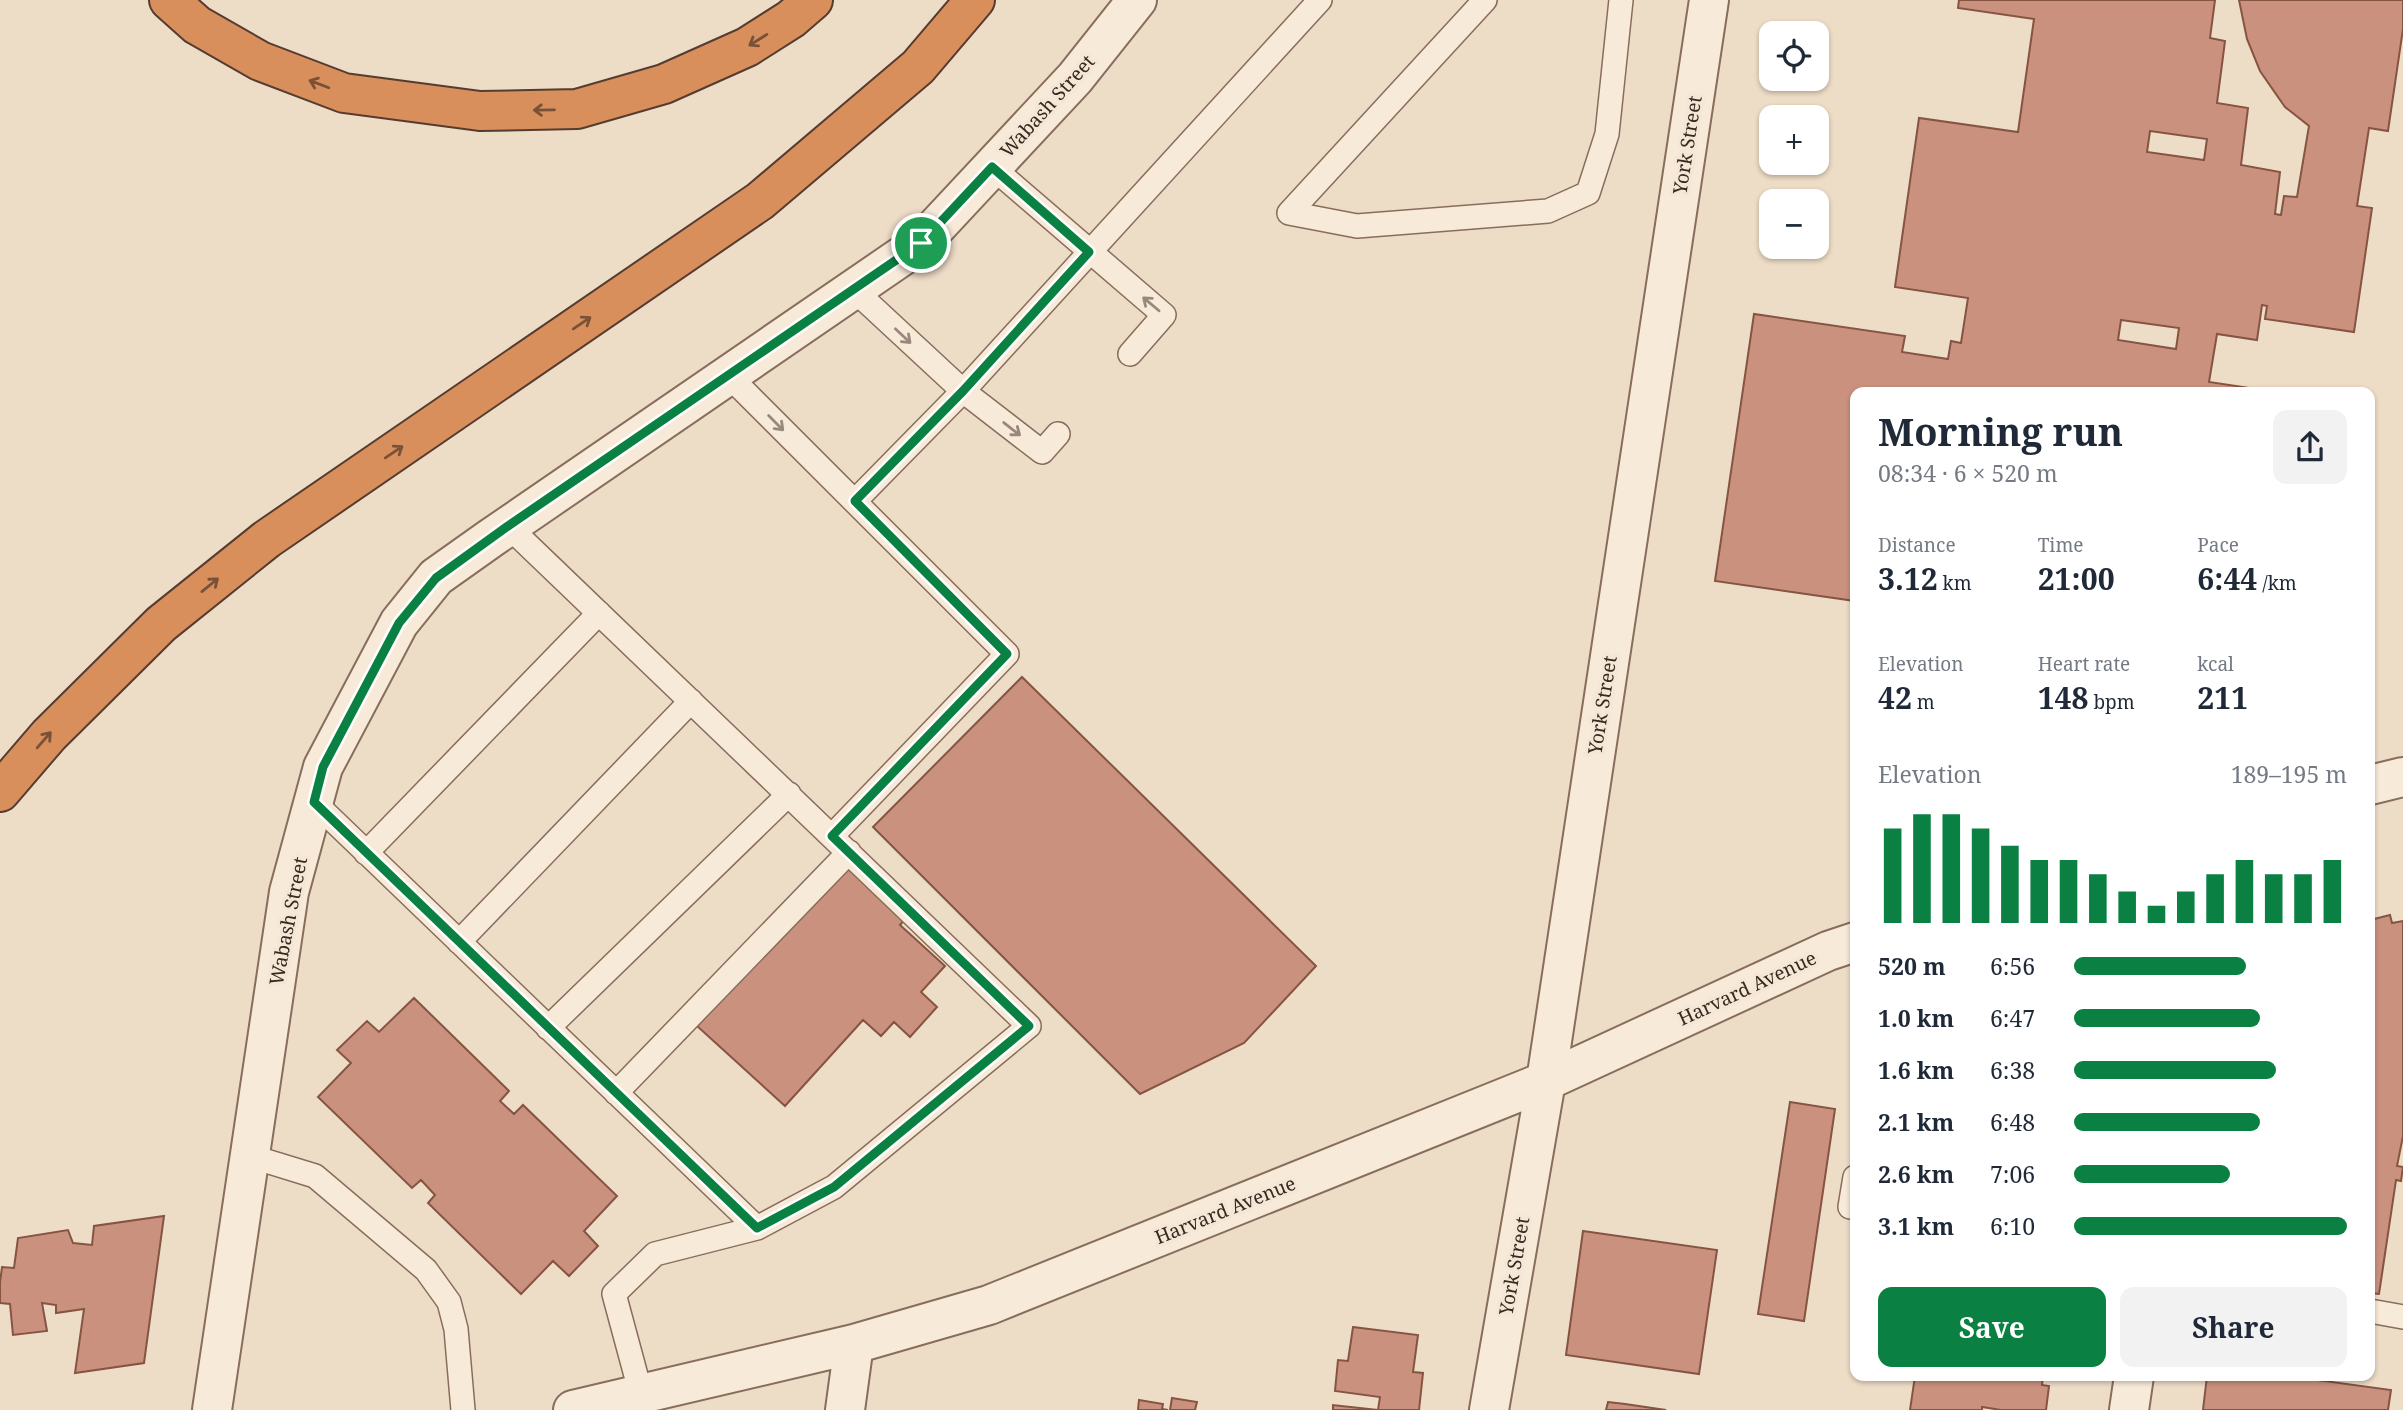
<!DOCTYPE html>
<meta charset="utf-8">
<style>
:root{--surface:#fff;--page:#f2f2f3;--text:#1f2937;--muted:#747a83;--accent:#0b8043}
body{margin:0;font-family:"Noto Serif",serif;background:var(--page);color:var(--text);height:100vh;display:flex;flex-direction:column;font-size:26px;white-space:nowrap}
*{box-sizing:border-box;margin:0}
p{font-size:23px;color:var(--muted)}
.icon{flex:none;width:38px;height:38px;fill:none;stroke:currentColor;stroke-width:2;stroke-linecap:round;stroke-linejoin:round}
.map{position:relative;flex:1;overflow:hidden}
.details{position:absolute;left:1850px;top:387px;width:525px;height:994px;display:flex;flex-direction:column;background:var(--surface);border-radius:14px;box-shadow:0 2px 5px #0004}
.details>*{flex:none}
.tools{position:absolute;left:1759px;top:21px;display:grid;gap:14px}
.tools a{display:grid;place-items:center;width:70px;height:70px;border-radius:14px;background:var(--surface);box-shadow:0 2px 5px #0004;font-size:35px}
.pin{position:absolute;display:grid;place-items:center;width:60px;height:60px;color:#fff;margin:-30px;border:4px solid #fff;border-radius:50%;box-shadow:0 2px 7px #0007}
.round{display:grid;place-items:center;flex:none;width:74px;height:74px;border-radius:14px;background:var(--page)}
.headline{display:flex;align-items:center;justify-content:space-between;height:119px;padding:0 28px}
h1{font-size:38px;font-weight:700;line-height:52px}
.stats{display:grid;grid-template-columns:repeat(3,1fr);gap:10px;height:119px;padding:7px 28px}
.stats div{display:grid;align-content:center}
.stats b{font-size:30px;font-weight:700}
.stats small{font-size:19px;font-weight:400}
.stats p{font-size:19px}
.chart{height:196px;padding:14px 28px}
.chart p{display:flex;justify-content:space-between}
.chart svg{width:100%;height:126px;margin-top:7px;stroke:var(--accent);stroke-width:6}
.cta{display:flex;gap:14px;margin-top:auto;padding:14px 28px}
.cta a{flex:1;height:80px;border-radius:14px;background:var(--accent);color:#fff;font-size:28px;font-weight:700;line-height:80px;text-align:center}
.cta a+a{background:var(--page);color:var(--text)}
ul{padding:0 28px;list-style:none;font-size:23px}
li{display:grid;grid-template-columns:112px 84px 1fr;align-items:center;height:52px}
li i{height:18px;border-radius:9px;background:var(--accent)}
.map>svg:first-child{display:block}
.building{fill:#ca927e;stroke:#865443;stroke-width:2;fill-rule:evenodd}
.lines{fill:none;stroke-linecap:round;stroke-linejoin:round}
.lane-casing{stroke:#886d5c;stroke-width:26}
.street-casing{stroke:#886d5c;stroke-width:42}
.highway-casing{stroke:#563c30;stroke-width:42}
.lane{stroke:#f8ead9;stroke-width:23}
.street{stroke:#f8ead9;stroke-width:38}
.highway{stroke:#d88f5b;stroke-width:38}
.oneway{stroke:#785138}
.oneway2{stroke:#98897c}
.route-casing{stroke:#fff;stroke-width:14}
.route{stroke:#0b8043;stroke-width:9}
.labels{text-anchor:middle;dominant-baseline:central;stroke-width:7;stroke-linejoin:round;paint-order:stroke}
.street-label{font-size:19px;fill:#382820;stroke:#f5e7d6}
</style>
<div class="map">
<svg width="2403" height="1410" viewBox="0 0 2403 1410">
<rect width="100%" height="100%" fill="#eddcc6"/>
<path class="building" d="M1959 0H2215L2210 38 2225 41 2217 103 2248 108 2241 165 2280 172 2275 214 2281 215 2284 196 2297 197 2309 126 2285 107 2260 71 2247 39 2239 0H2403V29L2388 131 2369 128 2357 206 2372 208 2354 332 2265 319 2267 306 2262 305 2257 340 2217 334 2209 382 2276 392H1855V601L1715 581 1754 314 1905 336 1902 352 1948 359 1951 341 1961 343 1968 298 1895 287 1919 118 2018 132 2034 19 1958 8ZM2150 131 2207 139 2204 160 2147 152ZM2121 320 2179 328 2176 349 2118 340Z
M1022 677 1316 966 1244 1043 1140 1094 873 827Z
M848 856 910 913 900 925 945 966 921 992 937 1007 910 1037 894 1022 881 1036 863 1020 785 1106 697 1026Z
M2390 915 2392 923 2403 921V1136L2397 1166 2403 1167 2401 1181 2396 1180 2379 1294 2370 1293V920Z
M414 998 509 1091 500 1101 514 1114 523 1105 617 1196 584 1231 598 1246 569 1276 553 1261 521 1294 428 1203 435 1195 421 1180 412 1188 318 1097 351 1063 337 1050 367 1021 379 1032Z
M1790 1102 1835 1109 1804 1321 1758 1314Z
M164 1216 144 1363 75 1373 84 1309 56 1313V1305L42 1303 47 1331 13 1335 10 1304 0 1303V1282L2 1267 14 1268 18 1238 68 1230 73 1243 92 1245 94 1226Z
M1583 1231 1717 1250 1699 1374 1566 1355Z
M1353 1327 1418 1335 1413 1372 1423 1373 1419 1410H1333V1405L1378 1410 1380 1397 1335 1391 1338 1360 1348 1361Z
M1915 1376H2043L2042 1385 2049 1386 2046 1410H2001L1982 1407V1410H1910Z
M2207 1376H2288L2391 1390 2388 1410H2203Z
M1172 1398 1197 1402 1195 1410H1170Z
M1139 1400 1163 1404 1162 1409 1168 1410H1138Z
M1608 1402 1625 1404 1666 1410H1606Z"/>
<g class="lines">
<g class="lane-casing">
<path id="lane" d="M1485 0 1289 213 1357 226 1548 211 1588 193 1607 134 1621 0
M992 167 1164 315 1130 354
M853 289 963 391 1042 452 1058 434
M728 375 1007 654 832 836
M855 501 963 391 1320 0
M508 526 1029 1026 834 1187 757 1228 655 1254 614 1294 641 1394
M314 802 757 1228
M366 853 599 613
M459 942 691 701
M548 1028 789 794
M616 1093 849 852
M250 1156 315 1176 426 1270 449 1302 456 1329 463 1410
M1850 1207 1855 1177
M2370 1311 2403 1317"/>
</g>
<g class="street-casing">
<path id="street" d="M2370 785 2403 777
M212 1410 289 892 323 767 399 623 436 577 491 538 921 243 1075 78 1137 0
M573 1410 854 1344 989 1305 1546 1081 1828 951 1855 942
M845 1410 854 1344
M1489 1410 1546 1081 1709 0
M2129 1410 2134 1376"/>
</g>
<g class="highway-casing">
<path id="highway" d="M169 0 197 25 260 61 344 93 480 111 577 109 664 84 747 47 791 19 813 0
M0 792 49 735 161 624 267 539 760 201 918 67 975 0"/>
</g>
<use href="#lane" class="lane"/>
<use href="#street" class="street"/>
<use href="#highway" class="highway"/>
</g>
<defs><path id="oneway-shaft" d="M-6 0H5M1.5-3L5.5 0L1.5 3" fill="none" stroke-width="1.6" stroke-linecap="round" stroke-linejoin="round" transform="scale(1.75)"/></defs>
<g class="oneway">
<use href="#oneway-shaft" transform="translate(758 40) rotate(148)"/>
<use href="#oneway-shaft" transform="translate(319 84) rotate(-159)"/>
<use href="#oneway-shaft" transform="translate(544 110) rotate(179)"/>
<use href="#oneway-shaft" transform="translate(582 323) rotate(-34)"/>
<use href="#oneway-shaft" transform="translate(394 452) rotate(-34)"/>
<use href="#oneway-shaft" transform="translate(210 585) rotate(-39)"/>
<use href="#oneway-shaft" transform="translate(44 740) rotate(-49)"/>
</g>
<g class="oneway2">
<use href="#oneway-shaft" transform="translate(1151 304) rotate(-140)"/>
<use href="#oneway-shaft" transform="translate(903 336) rotate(43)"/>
<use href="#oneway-shaft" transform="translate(776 423) rotate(45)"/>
<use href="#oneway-shaft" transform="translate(1012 429) rotate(38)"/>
</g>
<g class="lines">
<g class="route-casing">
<path id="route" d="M992 167 1089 252 963 391 855 501 1007 654 832 836 1029 1026 834 1187 757 1228 314 802 323 767 399 623 436 578 508 526 921 243Z"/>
</g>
<use href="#route" class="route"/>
</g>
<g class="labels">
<g class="street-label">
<text transform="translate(1047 106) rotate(-48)">Wabash Street</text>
<text transform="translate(1687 145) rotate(-81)">York Street</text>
<text transform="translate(1602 705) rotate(-81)">York Street</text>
<text transform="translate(288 921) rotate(-79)">Wabash Street</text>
<text transform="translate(1747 988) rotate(-25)">Harvard Avenue</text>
<text transform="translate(1225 1210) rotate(-22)">Harvard Avenue</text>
<text transform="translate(1514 1266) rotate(-80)">York Street</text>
</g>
</g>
</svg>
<div class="tools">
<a><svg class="icon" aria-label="locate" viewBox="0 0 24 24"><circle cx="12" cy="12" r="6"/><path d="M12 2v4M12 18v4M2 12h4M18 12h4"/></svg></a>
<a>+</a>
<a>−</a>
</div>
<div class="pin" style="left:921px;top:243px;background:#1e9e55"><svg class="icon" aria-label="arrive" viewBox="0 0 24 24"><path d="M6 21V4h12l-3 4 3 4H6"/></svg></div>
<section class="details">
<div class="headline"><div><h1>Morning run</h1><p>08:34 · 6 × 520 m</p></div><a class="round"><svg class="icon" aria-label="share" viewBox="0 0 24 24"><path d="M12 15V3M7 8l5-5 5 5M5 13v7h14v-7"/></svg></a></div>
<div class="stats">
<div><p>Distance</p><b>3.12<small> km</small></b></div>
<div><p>Time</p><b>21:00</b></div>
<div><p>Pace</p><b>6:44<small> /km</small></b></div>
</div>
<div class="stats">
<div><p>Elevation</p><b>42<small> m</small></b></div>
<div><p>Heart rate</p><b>148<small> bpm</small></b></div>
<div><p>kcal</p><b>211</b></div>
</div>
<div class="chart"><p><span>Elevation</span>189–195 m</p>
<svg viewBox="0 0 160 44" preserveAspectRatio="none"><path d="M5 44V11M15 44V6M25 44V6M35 44V11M45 44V17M55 44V22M65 44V22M75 44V27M85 44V33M95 44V38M105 44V33M115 44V27M125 44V22M135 44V27M145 44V27M155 44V22"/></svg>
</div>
<ul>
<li><b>520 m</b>6:56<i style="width:63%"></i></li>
<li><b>1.0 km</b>6:47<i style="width:68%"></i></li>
<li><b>1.6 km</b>6:38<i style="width:74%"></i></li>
<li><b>2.1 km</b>6:48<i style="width:68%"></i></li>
<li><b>2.6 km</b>7:06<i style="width:57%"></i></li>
<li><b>3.1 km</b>6:10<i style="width:100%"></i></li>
</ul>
<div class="cta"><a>Save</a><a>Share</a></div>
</section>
</div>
